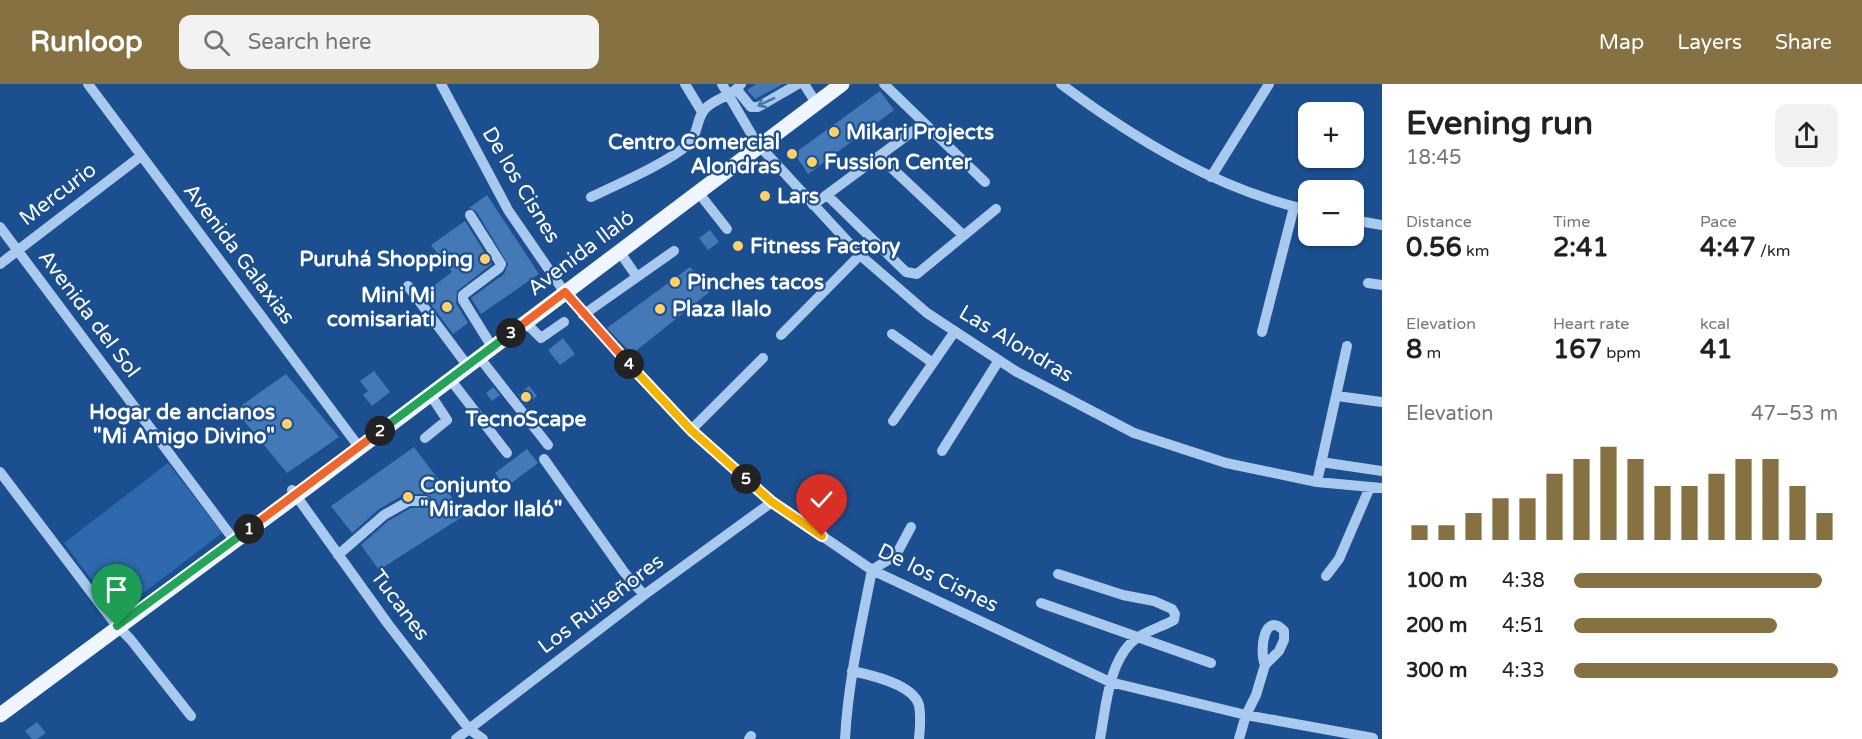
<!DOCTYPE html>
<meta charset="utf-8">
<style>
:root{--surface:#fff;--page:#f2f2f2;--text:#222;--muted:#767676;--accent:#857141}
body{margin:0;font-family:"Varela Round",sans-serif;background:var(--page);color:var(--text);height:100vh;display:flex;flex-direction:column;font-size:22px;white-space:nowrap}
*{box-sizing:border-box;margin:0}
p{font-size:20px;color:var(--muted)}
.icon{flex:none;width:33px;height:33px;fill:none;stroke:currentColor;stroke-width:2;stroke-linecap:round;stroke-linejoin:round}
.map{position:relative;flex:1;overflow:hidden}
.panel{display:flex;flex-direction:column;background:var(--surface);width:480px}
.panel>*{flex:none}
.buttons{position:absolute;left:1298px;top:18px;display:grid;gap:12px}
.buttons a{display:grid;place-items:center;width:66px;height:66px;border-radius:12px;background:var(--surface);box-shadow:0 2px 4px #0004;font-size:30px}
.pin{position:absolute;display:grid;place-items:center;width:51px;height:51px;color:#fff;margin:-62px -26px;border-radius:50% 50% 50% 0;rotate:-45deg;box-shadow:0 0 6px #0007}
.pin .icon{rotate:45deg}
.km{position:absolute;width:30px;height:30px;margin:-15px;border-radius:50%;background:#222;color:#fff;font-size:16px;line-height:30px;text-align:center}
.round{display:grid;place-items:center;flex:none;width:63px;height:63px;border-radius:12px;background:var(--page)}
.head{display:flex;align-items:center;justify-content:space-between;height:102px;padding:0 24px}
h1{font-size:33px;font-weight:700;line-height:45px}
.figures{display:grid;grid-template-columns:repeat(3,1fr);gap:9px;height:102px;padding:6px 24px}
.figures div{display:grid;align-content:center}
.figures b{font-size:26px;font-weight:700}
.figures small{font-size:16px;font-weight:400}
.figures p{font-size:16px}
.chart{height:168px;padding:12px 24px}
.chart p{display:flex;justify-content:space-between}
.chart svg{width:100%;height:108px;margin-top:6px;stroke:var(--accent);stroke-width:6}
ul{padding:0 24px;list-style:none;font-size:20px}
li{display:grid;grid-template-columns:96px 72px 1fr;align-items:center;height:45px}
li i{height:15px;border-radius:8px;background:var(--accent)}
header{display:flex;align-items:center;gap:36px;box-sizing:border-box;height:84px;padding:0 30px;background:var(--accent);color:#fff}
header strong{font-size:28px}
nav{display:flex;gap:33px;margin-inline-start:auto;font-size:21px}
.search{width:420px;height:54px;background:var(--page);display:flex;align-items:center;gap:15px;box-sizing:border-box;padding:0 21px;border-radius:12px;color:var(--muted);font-size:22px}
main{display:flex;flex:1;min-height:0}
.map>svg:first-child{display:block}
.green{fill:#2e69ad}
.building{fill:#4478b7}
.lines{fill:none;stroke-linecap:round;stroke-linejoin:round}
.minor{stroke:#a9c9ee;stroke-width:10}
.major{stroke:#f0f6ff;stroke-width:15}
.oneway{stroke:#4674ac}
.split-1-casing{stroke:#fff;stroke-width:12}
.split-2-casing{stroke:#fff;stroke-width:12}
.split-3-casing{stroke:#fff;stroke-width:12}
.split-4-casing{stroke:#fff;stroke-width:12}
.split-5-casing{stroke:#fff;stroke-width:12}
.split-6-casing{stroke:#fff;stroke-width:12}
.split-1{stroke:#22a559;stroke-width:8}
.split-2{stroke:#f0652b;stroke-width:8}
.split-3{stroke:#22a559;stroke-width:8}
.split-4{stroke:#f0652b;stroke-width:8}
.split-5{stroke:#f5b400;stroke-width:8}
.split-6{stroke:#f5b400;stroke-width:8}
.poi-dot{fill:#ffd166;stroke:#1b4f8f;stroke-width:2}
.labels{text-anchor:middle;dominant-baseline:central;stroke-width:4.5;stroke-linejoin:round;paint-order:stroke}
.poi-label{font-size:21px;font-weight:bold;fill:#fff;stroke:#1b4f8f;text-anchor:start}
.street-label{font-size:21px;fill:#fff;stroke:#1b4f8f}
</style>
<header>
<strong>Runloop</strong>
<div class="search"><svg class="icon" aria-label="search" viewBox="0 0 24 24"><circle cx="10" cy="10" r="6"/><path d="M15 15l6 6"/></svg>Search here</div>
<nav><a>Map</a><a>Layers</a><a>Share</a></nav>
</header>
<main>
<div class="map">
<svg width="1382" height="655" viewBox="0 0 1382 655">
<rect width="100%" height="100%" fill="#1b4f8f"/>
<path class="green" d="M168 379 222 449 117 529 64 459Z"/>
<path class="building" d="M756 0H783L755 15 747 6Z
M880 7 894 26 808 90 796 72 799 66Z
M487 111 539 190 481 230 471 214 504 190 508 180 476 127 469 124Z
M465 137 492 180 457 207 456 219 468 239 453 250 423 210 452 188 431 161Z
M710 146 719 158 708 166 699 154Z
M690 183 712 206 632 270 607 244Z
M563 254 575 270 560 281 548 266Z
M374 287 390 308 372 322 363 311 368 307 360 297Z
M286 290 339 353 287 389 235 326Z
M529 302 537 312 526 321 518 311Z
M493 303 500 311 492 317 486 309Z
M414 363 465 431 379 486 361 461 388 437 411 424 429 423 432 418 431 413 425 410H405L379 425 352 449 331 422Z
M527 365 538 379 506 403 495 389Z
M37 638 46 649 37 655H32L25 647Z"/>
<g class="lines">
<path class="minor" d="M88 0 359 363
M441 0 508 126 565 209 691 346 772 418 872 486 1110 598 1246 631 1373 654
M685 0 702 28
M722 0 756 58 860 171 927 229 1017 288 1134 349 1226 379 1317 398 1382 404
M804 0 813 14
M884 0 985 98
M1061 0C1136 56 1217 105 1308 126
M737 6 751 23H758L798 0
M879 72 963 151
M1211 93 1269 0
M698 108 727 145
M827 111 906 188 917 190 996 125
M591 113C618 100 667 79 689 60 699 49 696 32 707 23 718 13 733 12 741 0
M813 121 913 47
M470 131 501 180 499 184 463 211V216L489 258
M1353 136 1382 141
M0 143 234 456
M619 167 637 193
M0 180 141 72
M1368 199 1382 201
M408 202 464 277
M583 231 674 167
M525 238 541 254 564 238
M1262 248 1294 123
M892 250 933 279
M781 251 860 171
M479 273 548 361
M450 295 507 369
M1337 312 1382 318
M893 337 955 247
M691 346 763 274
M425 354 447 336 430 310
M942 367 999 276
M544 375 624 488 644 511
M1321 378 1382 387
M0 388 113 537 131 556 191 632
M1317 398 1347 262
M292 406 388 540 469 645 483 655
M338 471 384 431 409 417H425
M1058 490 1123 511 1154 517 1172 525 1175 530 1174 536C1163 542 1150 546 1140 552 1109 570 1106 623 1100 655
M1326 492 1339 475 1370 403
M1041 519 1211 579
M852 587C871 591 913 600 919 621 921 631 920 645 919 655
M456 655 644 511 772 418
M749 655 751 652
M845 655C848 598 861 542 872 486L896 471 911 443
M1239 655 1246 631 1256 611 1265 581 1279 567 1284 556V547C1264 526 1259 567 1265 581"/>
<path class="major" d="M0 631 313 399 842 0"/>
</g>
<defs><path id="oneway-shaft" d="M-6 0H5M1.5-3L5.5 0L1.5 3" fill="none" stroke-width="1.6" stroke-linecap="round" stroke-linejoin="round" transform="scale(1.5)"/></defs>
<use class="oneway" href="#oneway-shaft" transform="translate(766 18) rotate(154)"/>
<g class="lines">
<g class="split-1-casing">
<path id="split-1" d="M117 542 249 445"/>
</g>
<g class="split-2-casing">
<path id="split-2" d="M249 445 380 347"/>
</g>
<g class="split-3-casing">
<path id="split-3" d="M380 347 511 249"/>
</g>
<g class="split-4-casing">
<path id="split-4" d="M511 249 565 208 629 280"/>
</g>
<g class="split-5-casing">
<path id="split-5" d="M629 280 691 346 746 395"/>
</g>
<g class="split-6-casing">
<path id="split-6" d="M746 395 772 418 822 452"/>
</g>
<use href="#split-1" class="split-1"/>
<use href="#split-2" class="split-2"/>
<use href="#split-3" class="split-3"/>
<use href="#split-4" class="split-4"/>
<use href="#split-5" class="split-5"/>
<use href="#split-6" class="split-6"/>
</g>
<g class="poi-dot">
<circle cx="834" cy="48" r="6"/>
<circle cx="792" cy="70" r="6"/>
<circle cx="812" cy="78" r="6"/>
<circle cx="765" cy="112" r="6"/>
<circle cx="738" cy="162" r="6"/>
<circle cx="485" cy="175" r="6"/>
<circle cx="675" cy="198" r="6"/>
<circle cx="447" cy="223" r="6"/>
<circle cx="660" cy="225" r="6"/>
<circle cx="526" cy="313" r="6"/>
<circle cx="287" cy="340" r="6"/>
<circle cx="408" cy="413" r="6"/>
</g>
<g class="labels">
<g class="poi-label">
<text x="846" y="48">Mikari Projects</text>
<text x="780" y="58" text-anchor="end">Centro Comercial<tspan x="780" dy="24">Alondras</tspan></text>
<text x="824" y="78">Fussion Center</text>
<text x="777" y="112">Lars</text>
<text x="750" y="162">Fitness Factory</text>
<text x="473" y="175" text-anchor="end">Puruhá Shopping</text>
<text x="687" y="198">Pinches tacos</text>
<text x="435" y="211" text-anchor="end">Mini Mi<tspan x="435" dy="24">comisariati</tspan></text>
<text x="672" y="225">Plaza Ilalo</text>
<text x="275" y="328" text-anchor="end">Hogar de ancianos<tspan x="275" dy="24">"Mi Amigo Divino"</tspan></text>
<text x="526" y="335" text-anchor="middle">TecnoScape</text>
<text x="420" y="401">Conjunto<tspan x="420" dy="24">"Mirador Ilaló"</tspan></text>
</g>
<g class="street-label">
<text transform="translate(521 101) rotate(59)">De los Cisnes</text>
<text transform="translate(58 110) rotate(-37)">Mercurio</text>
<text transform="translate(581 169) rotate(-37)">Avenida Ilaló</text>
<text transform="translate(239 170) rotate(53)">Avenida Galaxias</text>
<text transform="translate(89 230) rotate(53)">Avenida del Sol</text>
<text transform="translate(1016 260) rotate(31)">Las Alondras</text>
<text transform="translate(938 494) rotate(26)">De los Cisnes</text>
<text transform="translate(601 520) rotate(-37)">Los Ruiseñores</text>
<text transform="translate(400 521) rotate(53)">Tucanes</text>
</g>
</g>
</svg>
<div class="buttons">
<a>+</a>
<a>−</a>
</div>
<div class="pin" style="left:117px;top:542px;background:#1e9e55"><svg class="icon" aria-label="arrive" viewBox="0 0 24 24"><path d="M6 21V4h12l-3 4 3 4H6"/></svg></div>
<div class="pin" style="left:822px;top:452px;background:#d93025"><svg class="icon" aria-label="check" viewBox="0 0 24 24"><path d="M5 12l5 5 9-10"/></svg></div>
<b class="km" style="left:249px;top:445px">1</b>
<b class="km" style="left:380px;top:347px">2</b>
<b class="km" style="left:511px;top:249px">3</b>
<b class="km" style="left:629px;top:280px">4</b>
<b class="km" style="left:746px;top:395px">5</b>
</div>
<section class="panel">
<div class="head"><div><h1>Evening run</h1><p>18:45</p></div><a class="round"><svg class="icon" aria-label="share" viewBox="0 0 24 24"><path d="M12 15V3M7 8l5-5 5 5M5 13v7h14v-7"/></svg></a></div>
<div class="figures">
<div><p>Distance</p><b>0.56<small> km</small></b></div>
<div><p>Time</p><b>2:41</b></div>
<div><p>Pace</p><b>4:47<small> /km</small></b></div>
</div>
<div class="figures">
<div><p>Elevation</p><b>8<small> m</small></b></div>
<div><p>Heart rate</p><b>167<small> bpm</small></b></div>
<div><p>kcal</p><b>41</b></div>
</div>
<div class="chart"><p><span>Elevation</span>47–53 m</p>
<svg viewBox="0 0 160 44" preserveAspectRatio="none"><path d="M5 44V38M15 44V38M25 44V33M35 44V27M45 44V27M55 44V17M65 44V11M75 44V6M85 44V11M95 44V22M105 44V22M115 44V17M125 44V11M135 44V11M145 44V22M155 44V33"/></svg>
</div>
<ul>
<li><b>100 m</b>4:38<i style="width:94%"></i></li>
<li><b>200 m</b>4:51<i style="width:77%"></i></li>
<li><b>300 m</b>4:33<i style="width:100%"></i></li>
</ul>
</section>
</main>
